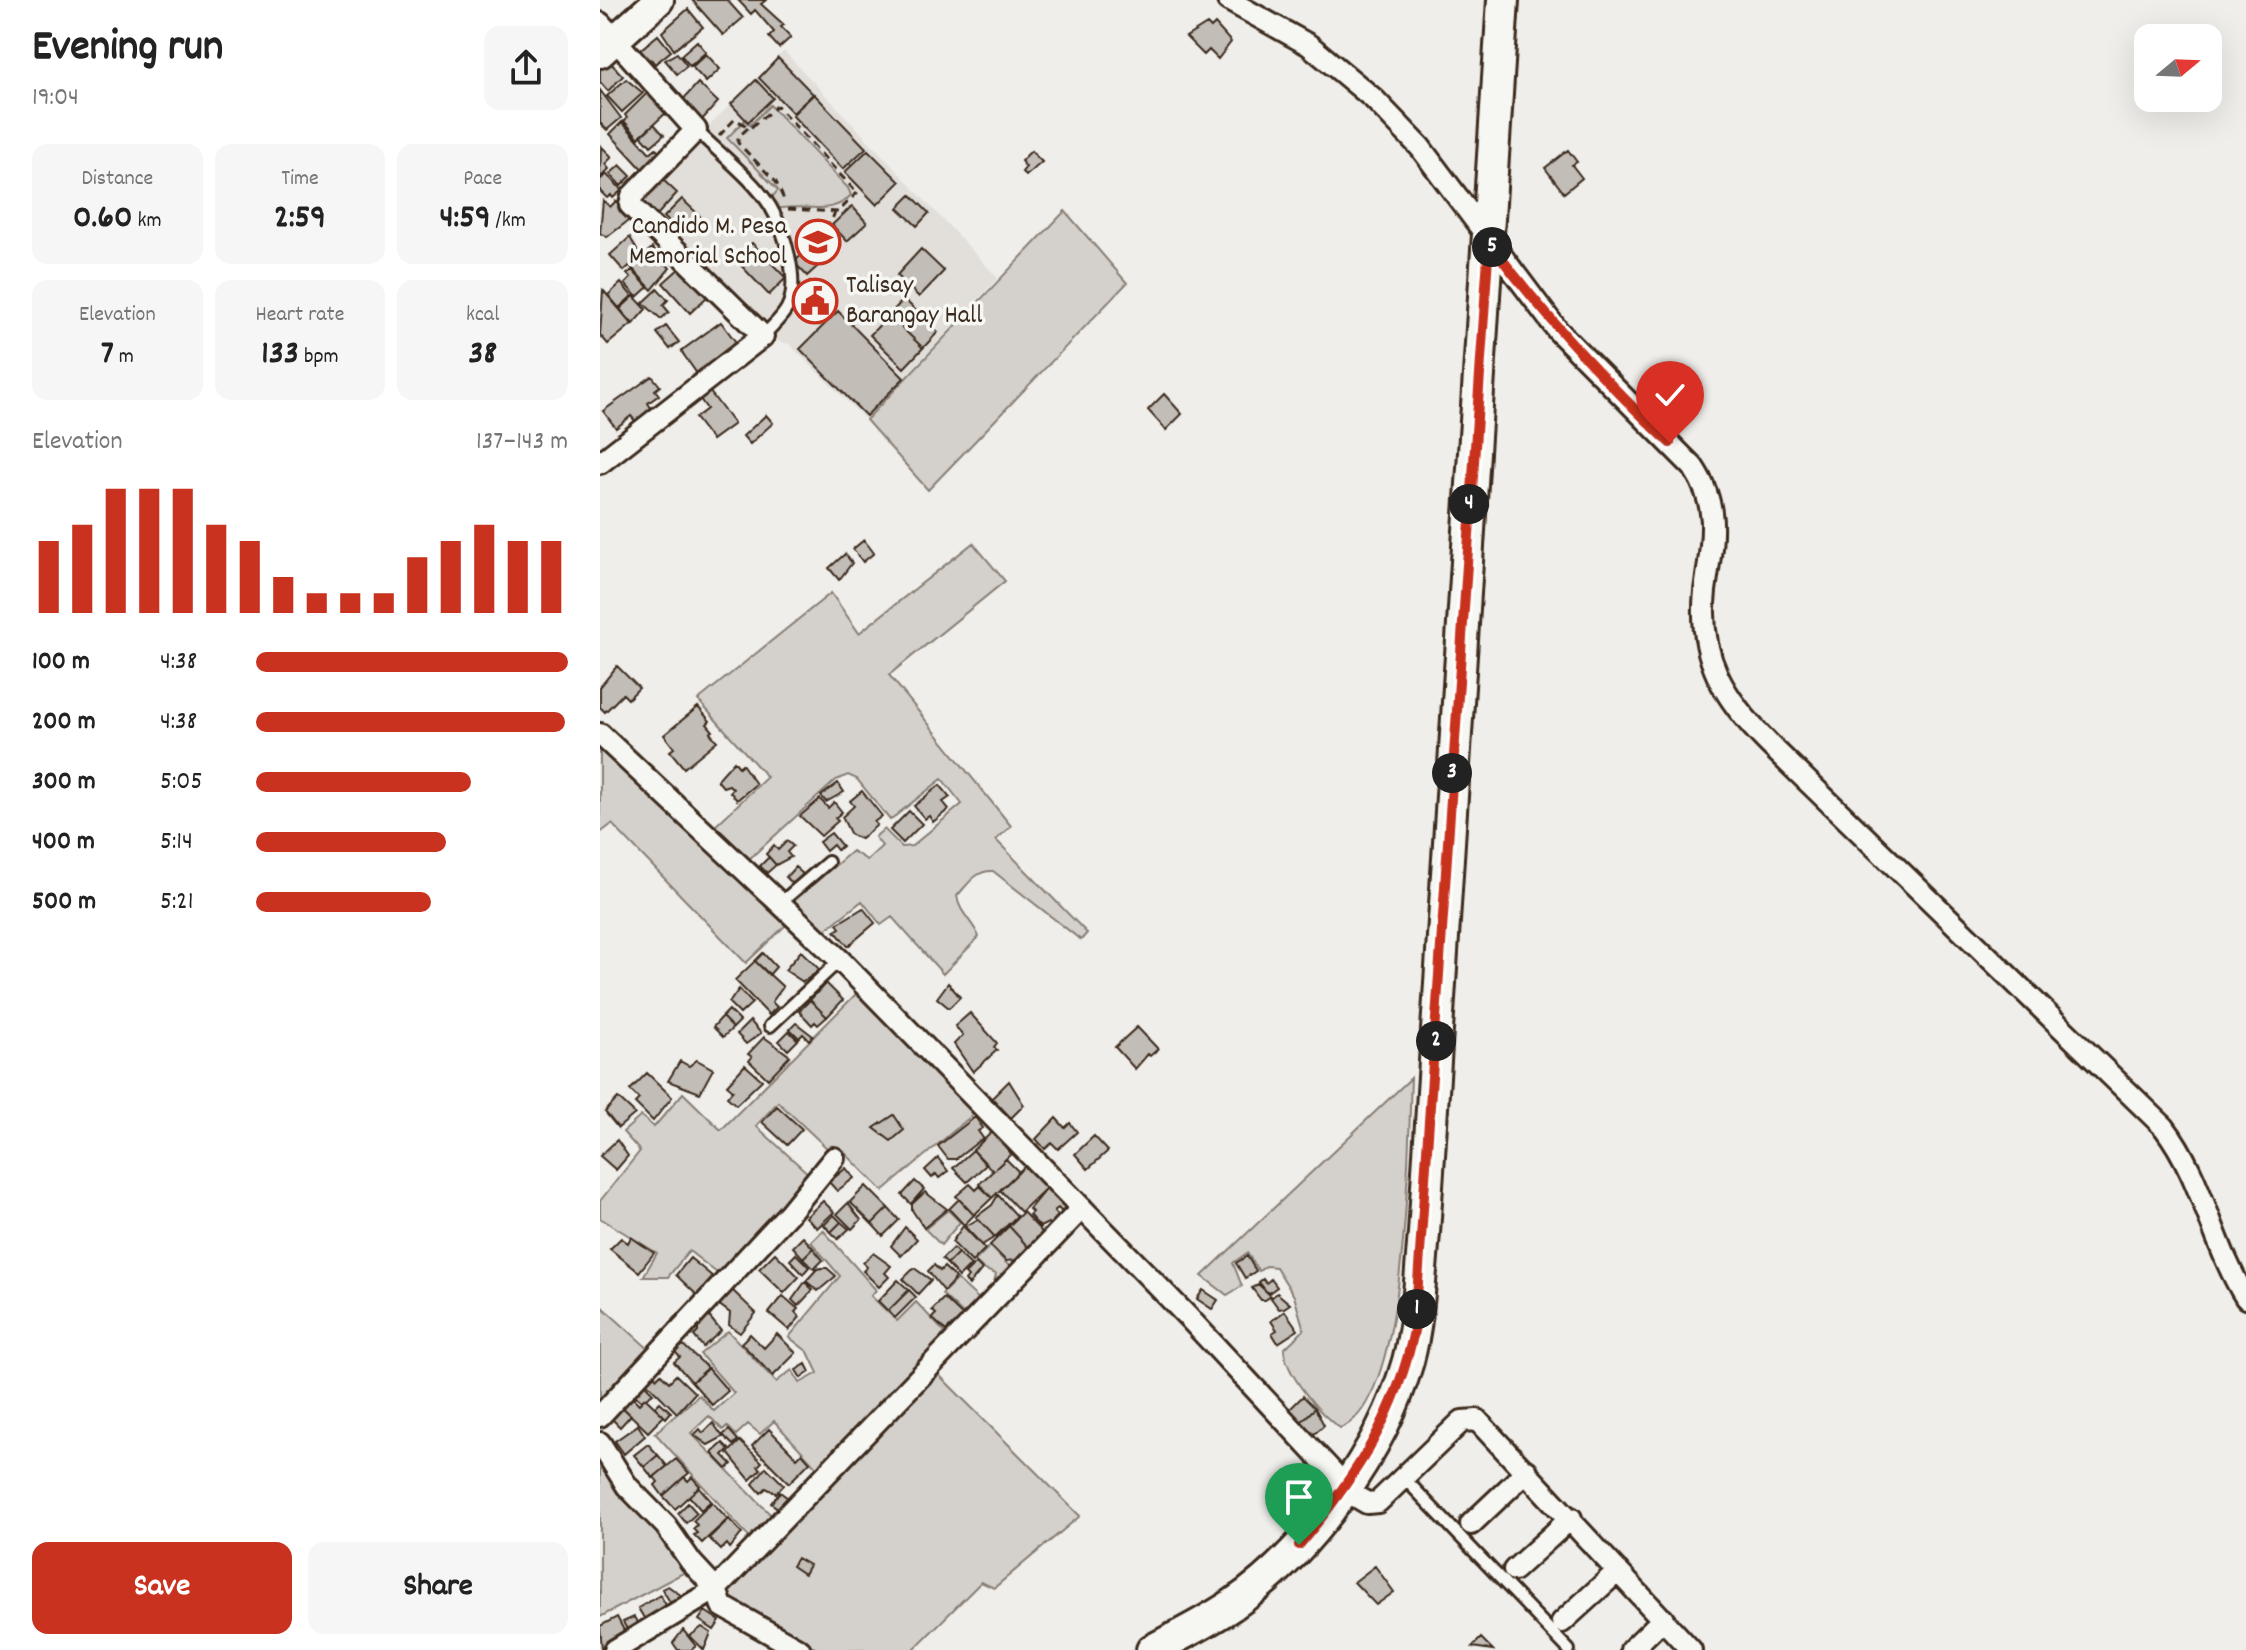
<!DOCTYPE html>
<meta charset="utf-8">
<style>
:root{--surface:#fff;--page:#f6f6f6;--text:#222;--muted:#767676;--accent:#c8321e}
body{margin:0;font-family:Dekko,sans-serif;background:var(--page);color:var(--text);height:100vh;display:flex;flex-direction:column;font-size:30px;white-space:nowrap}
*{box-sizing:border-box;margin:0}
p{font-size:26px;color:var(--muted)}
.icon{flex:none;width:44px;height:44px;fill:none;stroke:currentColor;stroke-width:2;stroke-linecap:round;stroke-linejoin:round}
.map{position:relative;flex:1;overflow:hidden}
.sheet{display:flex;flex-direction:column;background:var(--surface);width:600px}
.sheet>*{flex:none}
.needle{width:52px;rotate:71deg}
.buttons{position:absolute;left:1534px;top:24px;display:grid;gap:16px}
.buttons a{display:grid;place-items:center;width:88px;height:88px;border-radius:16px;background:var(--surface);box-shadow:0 8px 32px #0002;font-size:40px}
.pin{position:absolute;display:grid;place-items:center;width:68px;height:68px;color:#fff;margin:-82px -34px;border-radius:50% 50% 50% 0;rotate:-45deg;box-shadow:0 0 8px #0007}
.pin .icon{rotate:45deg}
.km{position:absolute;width:40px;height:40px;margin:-20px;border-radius:50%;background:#222;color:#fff;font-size:22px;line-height:40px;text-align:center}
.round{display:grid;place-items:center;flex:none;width:84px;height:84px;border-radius:16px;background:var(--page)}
.overview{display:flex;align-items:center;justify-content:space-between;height:136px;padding:0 32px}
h1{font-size:44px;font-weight:800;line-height:60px}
.figures{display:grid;grid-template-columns:repeat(3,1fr);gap:12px;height:136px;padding:8px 32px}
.figures div{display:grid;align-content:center;border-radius:16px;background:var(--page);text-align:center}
.figures b{font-size:34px;font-weight:800}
.figures small{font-size:22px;font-weight:400}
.figures p{font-size:22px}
.chart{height:224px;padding:16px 32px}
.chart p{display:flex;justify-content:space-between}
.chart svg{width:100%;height:144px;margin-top:8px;stroke:var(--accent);stroke-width:6}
.action{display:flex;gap:16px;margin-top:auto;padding:16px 32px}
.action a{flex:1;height:92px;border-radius:16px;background:var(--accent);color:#fff;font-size:32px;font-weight:800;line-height:92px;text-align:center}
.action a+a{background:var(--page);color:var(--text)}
ul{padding:0 32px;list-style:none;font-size:26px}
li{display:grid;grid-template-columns:128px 96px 1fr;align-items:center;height:60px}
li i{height:20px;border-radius:10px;background:var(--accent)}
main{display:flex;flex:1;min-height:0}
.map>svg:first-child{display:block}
.built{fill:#e2dfdb}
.green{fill:#d4d1cc;stroke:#887e75;stroke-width:2}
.building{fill:#c2bdb7;stroke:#3b2a1e;stroke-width:2}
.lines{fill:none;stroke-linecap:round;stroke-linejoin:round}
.lane-casing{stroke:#3b2a1e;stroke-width:16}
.street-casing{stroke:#3b2a1e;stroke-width:26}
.secondary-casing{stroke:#3b2a1e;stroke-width:34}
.primary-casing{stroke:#3b2a1e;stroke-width:36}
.path{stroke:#3b2a1e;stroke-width:3;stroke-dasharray:8 6;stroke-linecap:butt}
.lane{stroke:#f6f6f2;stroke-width:10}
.street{stroke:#f6f6f2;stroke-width:20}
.secondary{stroke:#f6f6f2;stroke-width:28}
.primary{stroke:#f6f6f2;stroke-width:30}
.route-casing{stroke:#fff;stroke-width:16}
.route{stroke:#c8321e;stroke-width:10}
.labels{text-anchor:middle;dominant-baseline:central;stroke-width:7;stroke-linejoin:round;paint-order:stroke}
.poi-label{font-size:26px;fill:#3b2a1e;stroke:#f6f6f2;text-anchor:end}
</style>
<main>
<section class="sheet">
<div class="overview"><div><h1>Evening run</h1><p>19:04</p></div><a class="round"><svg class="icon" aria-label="share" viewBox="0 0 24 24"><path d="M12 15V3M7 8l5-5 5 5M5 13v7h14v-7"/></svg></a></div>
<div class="figures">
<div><p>Distance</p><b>0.60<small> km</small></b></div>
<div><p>Time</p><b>2:59</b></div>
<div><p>Pace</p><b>4:59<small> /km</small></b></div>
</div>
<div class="figures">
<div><p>Elevation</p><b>7<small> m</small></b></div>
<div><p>Heart rate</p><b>133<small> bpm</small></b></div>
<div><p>kcal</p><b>38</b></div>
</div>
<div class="chart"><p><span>Elevation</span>137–143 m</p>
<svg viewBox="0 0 160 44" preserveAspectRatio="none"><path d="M5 44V22M15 44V17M25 44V6M35 44V6M45 44V6M55 44V17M65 44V22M75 44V33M85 44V38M95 44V38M105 44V38M115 44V27M125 44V22M135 44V17M145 44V22M155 44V22"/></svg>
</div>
<ul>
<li><b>100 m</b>4:38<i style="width:100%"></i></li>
<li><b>200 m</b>4:38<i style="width:99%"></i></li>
<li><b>300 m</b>5:05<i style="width:69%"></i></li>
<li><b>400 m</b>5:14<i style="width:61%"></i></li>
<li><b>500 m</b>5:21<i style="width:56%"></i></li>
</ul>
<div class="action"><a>Save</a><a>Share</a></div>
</section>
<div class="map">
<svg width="1646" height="1650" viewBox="0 0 1646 1650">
<rect width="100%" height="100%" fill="#efeeea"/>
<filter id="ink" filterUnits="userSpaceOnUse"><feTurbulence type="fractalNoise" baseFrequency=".0125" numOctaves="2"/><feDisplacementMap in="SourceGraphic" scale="16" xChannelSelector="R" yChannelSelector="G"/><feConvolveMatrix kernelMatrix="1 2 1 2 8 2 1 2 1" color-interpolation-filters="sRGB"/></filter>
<g filter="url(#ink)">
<path class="built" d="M184 51 398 278 266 420 189 344 172 340 36 199Z"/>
<path class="green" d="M170 105 248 188 251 195C231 218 203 202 176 209L170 200 178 190 127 138 145 120 150 125Z
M465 211 527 283 328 490 266 420Z
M373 543 405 581 289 675 411 826 396 840 487 933 481 940 393 871C376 870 368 884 357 896 359 913 373 921 379 937L343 974 292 917 281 925 262 901 225 930 194 901 252 851 267 860 282 846 275 837 284 829 302 847 312 846 362 804 342 779 290 820 257 779 248 775 236 780 147 861 112 829 167 777 98 700 231 593 259 633Z
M0 746 189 922 146 963 12 824 0 833Z
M259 991 376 1112 283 1191 245 1153 241 1156 231 1152 178 1102 156 1126 211 1176 122 1277 89 1251 68 1277H43L57 1253 0 1218V1201L40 1151 23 1132 41 1116 54 1127 83 1093 121 1130Z
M811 1078C808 1143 809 1404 740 1428 720 1415 685 1373 684 1349L704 1330 694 1296 676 1267 666 1266 659 1271 647 1253 633 1263 642 1286 627 1295 602 1276Z
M348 1210 360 1222 341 1245 325 1229Z
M223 1230 276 1290 271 1296 297 1321 316 1302 348 1336 219 1470 174 1421 160 1434 148 1424 136 1435 127 1426 123 1430 109 1416 91 1433 171 1515 151 1539 55 1433 99 1395 114 1411 134 1393 100 1354 128 1331 176 1382 192 1370 200 1383 218 1373 208 1352 189 1337 240 1276 211 1242Z
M390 1246 413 1270 393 1286 396 1274 385 1270 375 1261Z
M357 1279 381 1301 366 1317 342 1294Z
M0 1305 51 1351 6 1401 0 1397Z
M335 1371 480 1516 394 1588 381 1582 313 1650H219L132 1606 126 1595 128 1586 214 1502Z
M0 1451 35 1503 89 1570 0 1617Z"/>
<path class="building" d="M92 0H127L143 18 123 35Z
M138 0H166L161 4 184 25 181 27 191 37 179 48 169 37 174 32 155 10 151 14Z
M88 9 103 27 74 50 62 32Z
M607 24 611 28 615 24 631 42 618 59 609 50 604 55 586 37Z
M58 35 71 51 55 64 51 59 44 65 35 54Z
M97 41 106 52 90 66 81 55Z
M77 53 87 66 77 74 65 60Z
M106 54 120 69 106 82 92 67Z
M178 58 213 94 193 113 159 78Z
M7 59 23 76 8 91 0 82V65Z
M26 79 43 93 22 112 7 96Z
M156 80 173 98 148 122 131 104Z
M98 83 118 102 101 121 79 104Z
M0 90 21 118 7 130 0 123Z
M48 92 69 110 39 138 24 121 27 118 25 115Z
M214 94 266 148 243 169 192 115Z
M22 122 50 153 56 148 63 155 45 172 10 134Z
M54 124 64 135 51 146 41 135Z
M1 146 12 157 5 164 9 169 0 178Z
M268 150 300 182 277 205 245 172Z
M968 150 977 162 972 165 982 178 964 193 945 168Z
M431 151 442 162 426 176 422 172 426 167 421 161Z
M20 165 31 176 21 186 10 174Z
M6 174 22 190 13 198 11 195 7 198 0 191V180Z
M60 177 77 193 57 215 39 198Z
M311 195 329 213 317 226 298 208Z
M82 199 100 216 82 235 64 217Z
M3 200 10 207 16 201 32 218 7 237 0 233Z
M252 206 267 223 247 241 232 225Z
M228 231 241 245 207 276 194 262Z
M30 237 40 256 24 271 10 255Z
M152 243 186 278 169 295 135 259Z
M52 248 70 268 52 290 31 267Z
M321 249 344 271 319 297 297 275Z
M81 267 107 297 90 313 63 283Z
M32 270 48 287 37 297 25 284 31 278 27 274Z
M210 282 234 305 219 320 196 297Z
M21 283 32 296 19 308 8 295Z
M58 289 68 300 63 305 69 312 61 319 43 303Z
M3 290 32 324 8 344 0 335Z
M34 296 46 309 33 324 20 309Z
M304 299 338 332 323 348 289 315Z
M238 311 304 378 266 416 200 349Z
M289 315 323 348 304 368 270 335Z
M121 322 138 345 98 375 81 351Z
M66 326 79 342 70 349 57 333Z
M52 376 60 386 55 390 59 395 48 403 51 408 36 422 31 416 16 428 3 411Z
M110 392 134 424 112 440 95 418 107 409 100 399Z
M564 394 582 414 566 430 548 410Z
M166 415 173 423 150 444 143 436Z
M264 540 274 553 263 562 253 549Z
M245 554 252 563 239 580 229 568Z
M17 666 39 688 28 699 23 694 5 712 0 707V687Z
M98 707 110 721 107 724 113 731 110 733 117 741 84 768 70 751 74 748 64 735Z
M134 761 139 767 142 764 156 784 137 800 130 792 133 789 129 785 123 787 117 780Z
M238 783 244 792 226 802 221 796Z
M340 785 350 797 343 802 349 809 333 822 329 816 325 819 314 806Z
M262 791 282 816 274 822 277 825 261 839 251 835 242 817 254 806 250 801Z
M220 799 228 808 234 802 242 812 235 818 238 821 221 836 200 816Z
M309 811 322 824 303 843 290 830Z
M231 833 242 846 237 850 233 845 226 851 219 842Z
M187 841 193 846 187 852 191 857 176 865 166 854 174 845 178 850Z
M169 857 176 865 167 873 160 866Z
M195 867 203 874 193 884 186 877Z
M263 908 275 923 248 946 235 931 240 928 237 924Z
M201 951 220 970 203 982 185 970Z
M163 953 176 967 169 975 155 961Z
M155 961 183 987 172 1002 177 1007 169 1015 135 980Z
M226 983 243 1000 227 1017 210 1000Z
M348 983 360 997 349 1008 337 998Z
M139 989 152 1003 140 1014 129 1003Z
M210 1000 227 1017 218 1025 215 1022 212 1025 199 1011Z
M129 1010 140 1021 133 1028 122 1017Z
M370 1013 397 1043 394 1047 397 1050 373 1072 354 1044 363 1035 355 1026Z
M122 1017 133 1028 123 1037 113 1027Z
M150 1021 161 1033 146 1044 137 1034Z
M196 1023 213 1036 209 1040 203 1034 199 1038 190 1029Z
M537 1027 558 1049 550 1056 548 1054 535 1069 515 1047Z
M189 1031 198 1040 188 1050 179 1041Z
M164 1037 190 1056 168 1079 149 1061 152 1057 148 1054Z
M97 1060 113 1069 100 1093 68 1081 80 1061 89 1066Z
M145 1065 162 1080 136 1105 127 1097 133 1090 127 1085Z
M47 1073 72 1097 53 1121 35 1103 39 1099 30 1090Z
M409 1081 424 1105 411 1118 392 1098Z
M18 1098 35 1114 18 1128 5 1112Z
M177 1106 202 1129 187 1145 162 1122Z
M294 1115 304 1130 291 1141 274 1128Z
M375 1117 383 1128 378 1131 383 1138 356 1159H348L338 1146Z
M456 1118 465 1128 470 1123 477 1132 458 1149 452 1143 445 1149 436 1139Z
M393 1131 411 1154 393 1171 373 1150Z
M494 1136 508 1151 488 1169 475 1154Z
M17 1140 28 1156 16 1170 0 1156Z
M373 1150 386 1165 367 1182 353 1168Z
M338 1158 348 1171 339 1178 336 1174 332 1178 325 1170Z
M406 1159 419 1172 392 1198 379 1184Z
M427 1164 448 1186 421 1212 400 1190Z
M246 1168 254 1178 237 1191 229 1182Z
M315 1181 324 1189 311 1204 302 1195Z
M370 1184 376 1190 380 1186 392 1198 374 1215 356 1196Z
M266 1186 288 1208 272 1224 250 1202Z
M448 1186 468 1208 463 1213 458 1208 454 1211 461 1219 452 1228 448 1223 440 1227 429 1215 432 1212 429 1209Z
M325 1192 347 1209 324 1228 312 1210V1204Z
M398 1195 417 1216 395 1237 376 1217 392 1205Z
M359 1199 374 1215 364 1225 349 1209Z
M223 1201 234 1212 217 1228 206 1217Z
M248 1203 261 1220 252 1229 237 1214Z
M288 1208 299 1220 283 1236 272 1224Z
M423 1212 443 1233 428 1247 409 1226Z
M234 1215 241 1222 231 1232 224 1225Z
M378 1219 395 1237 382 1245 365 1227Z
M241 1222 249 1229 238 1239 231 1232Z
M363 1226 385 1249 372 1262 352 1242Z
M409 1226 428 1247 416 1260 406 1261 390 1245Z
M305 1227 317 1239 301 1256 291 1246Z
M31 1237 54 1253 39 1272 10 1249 21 1238 28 1243Z
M203 1237 213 1248 203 1258 193 1247Z
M213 1248 223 1260 214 1269 203 1258Z
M353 1248 358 1253 347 1264 342 1259Z
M175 1253 199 1277 184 1293 159 1269Z
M273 1253 291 1266 285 1273 289 1277 279 1287 263 1271 267 1267 263 1263Z
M358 1253 371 1265 359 1277 347 1264Z
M196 1254 209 1267 203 1274 190 1260Z
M647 1256 656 1271 645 1278 636 1263Z
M90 1258 113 1277 102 1300 76 1275Z
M376 1263 382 1269 369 1285 365 1281 368 1277 365 1274Z
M334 1265 340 1271 344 1267 356 1278 344 1291 328 1271Z
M222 1268H227L236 1276 218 1291 206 1281 217 1269Z
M314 1268 331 1280 318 1294 303 1279Z
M663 1279 666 1283 671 1279 677 1287 669 1293 666 1291 659 1282Z
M298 1280 309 1290 288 1311 278 1301Z
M205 1282 213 1290 198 1306 192 1300Z
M658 1284 671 1296 665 1300H661L652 1288Z
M130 1288 156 1313 140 1333 129 1325 130 1313 117 1303Z
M309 1290 316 1297 295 1318 288 1311Z
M603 1290 618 1300 612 1309 597 1299Z
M677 1293 690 1304 684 1308 679 1309 671 1298Z
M183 1296 198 1309 195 1312 200 1317 189 1330 169 1313Z
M344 1298 365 1318 356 1328 352 1325 346 1331 332 1318 336 1314 332 1310Z
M685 1311 698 1330 678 1343 672 1333 677 1330 671 1321Z
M107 1314 121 1331 103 1347 94 1336 98 1332V1321Z
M150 1334 164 1348 177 1334 196 1353 173 1376 141 1343Z
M83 1345 108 1368 92 1382 74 1362 80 1357 75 1352Z
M206 1364 210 1372 201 1378 196 1370Z
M108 1368 128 1391 112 1405 92 1382Z
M51 1372 57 1378 61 1374 69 1382 76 1375 95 1393 77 1413 44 1380Z
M42 1382 53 1393 41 1401 32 1392Z
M29 1394 39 1404 45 1398 64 1416 48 1432 19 1404Z
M703 1396 715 1408 700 1423 688 1411Z
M60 1402 71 1412 66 1418 55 1407Z
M19 1404 31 1415 20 1427 8 1415Z
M715 1408 724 1425 712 1436 700 1423Z
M113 1423 123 1437 108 1445 94 1435 100 1429 103 1433Z
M38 1425 45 1436 24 1454 15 1441Z
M169 1429 197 1458 202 1453 210 1462 189 1483 152 1446Z
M129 1430 138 1440 133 1445 123 1435Z
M140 1441 162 1462 158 1466 161 1469 150 1480 128 1453Z
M123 1443 129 1449 123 1455 132 1464 127 1469 112 1453Z
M48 1444 58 1455 44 1467 34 1455Z
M58 1455 67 1466 53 1478 44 1467Z
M76 1459 89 1473 63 1496 55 1485 58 1482 54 1477Z
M166 1467 184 1485 176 1493 166 1488 161 1493 153 1484Z
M84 1477 88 1481 92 1477 100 1486 75 1509 63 1496Z
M99 1487 111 1501 101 1510 89 1496Z
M180 1492 188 1498 179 1509 171 1503Z
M112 1502 128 1519 102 1543 94 1535 97 1533 93 1529 97 1525 93 1521Z
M88 1503 97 1513 86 1523 78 1513Z
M129 1519 142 1533 130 1548 127 1544 121 1550 109 1538Z
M197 1558 209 1565 204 1574 192 1566Z
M775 1566 794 1592 776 1605 754 1582Z
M68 1586 89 1601 75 1610 62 1589Z
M60 1595 69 1610 47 1623 38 1608Z
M105 1611 120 1621 114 1630 99 1620Z
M17 1617 28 1638 2 1649 0 1626Z
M34 1617 41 1629 30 1635 23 1622Z
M102 1627 111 1633 104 1650 90 1636Z
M83 1630 96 1646 91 1650H78L73 1643Z
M881 1638 893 1650 872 1647Z"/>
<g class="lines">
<g class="lane-casing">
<path id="lane" d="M96 130C118 152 154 180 170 206 184 229 201 282 187 308 182 318 171 327 163 336
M179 904 228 862
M170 1026 240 960
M804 1478 969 1650"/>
</g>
<g class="street-casing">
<path id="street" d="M628 0 709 45 774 99 820 147 958 331 1093 467C1122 510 1111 544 1105 591 1098 658 1124 699 1169 744L1564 1127C1603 1178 1612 1244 1646 1298
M0 23 96 130 32 196 30 205 163 336 0 463
M0 734 240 960 589 1318 755 1496 767 1503 778 1502 862 1421 877 1420 1091 1650
M0 1416 189 1213 234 1158
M0 1443 27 1486 66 1526 91 1562 116 1589 122 1606 200 1650
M871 1524 927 1471
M914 1570 971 1518
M962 1622 1018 1571
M15 1650 116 1589 482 1208
M1031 1650 1063 1619"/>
</g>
<g class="secondary-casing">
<path id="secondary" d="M0 53 59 0"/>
</g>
<g class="primary-casing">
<path id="primary" d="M552 1650C579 1636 607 1622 632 1605 709 1553 783 1450 808 1361 819 1320 820 1276 824 1233L903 0"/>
</g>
<path class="path" d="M148 128 138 137V143L176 182 185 202
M119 136 135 119 150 128 177 106 257 193
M188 209 238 212 261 189
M202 246 231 222 235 212"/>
<use href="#lane" class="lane"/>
<use href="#street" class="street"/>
<use href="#secondary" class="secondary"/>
<use href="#primary" class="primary"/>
</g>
</g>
<g class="lines" filter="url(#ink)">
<g class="route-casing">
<path id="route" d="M699 1545C755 1478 798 1413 815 1326L889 242C944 316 1003 380 1070 443"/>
</g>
<use href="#route" class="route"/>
</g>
<defs>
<g id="school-ring" transform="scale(2.3)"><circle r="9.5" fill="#f6f6f2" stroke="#c8321e" stroke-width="1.5"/><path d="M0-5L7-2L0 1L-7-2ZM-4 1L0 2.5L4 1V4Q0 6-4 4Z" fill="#c8321e"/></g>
<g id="civic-ring" transform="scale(2.3)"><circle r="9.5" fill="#f6f6f2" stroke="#c8321e" stroke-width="1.5"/><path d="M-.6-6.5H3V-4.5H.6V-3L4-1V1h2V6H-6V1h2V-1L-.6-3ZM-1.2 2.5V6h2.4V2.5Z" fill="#c8321e"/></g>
</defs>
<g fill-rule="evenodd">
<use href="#school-ring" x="218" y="242"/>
<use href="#civic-ring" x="215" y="301"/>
</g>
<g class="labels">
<g class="poi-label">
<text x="187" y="227">Candido M. Pesa<tspan x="187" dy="30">Memorial School</tspan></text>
<text x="246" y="286" text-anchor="start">Talisay<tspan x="246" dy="30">Barangay Hall</tspan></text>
</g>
</g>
</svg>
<div class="buttons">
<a><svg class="needle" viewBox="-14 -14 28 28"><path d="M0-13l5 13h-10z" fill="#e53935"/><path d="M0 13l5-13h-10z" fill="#767676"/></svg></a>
</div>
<div class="pin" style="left:699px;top:1545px;background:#1e9e55"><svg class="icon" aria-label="arrive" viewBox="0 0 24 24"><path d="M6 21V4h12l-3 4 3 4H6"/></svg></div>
<div class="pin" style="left:1070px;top:443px;background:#d93025"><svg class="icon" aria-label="check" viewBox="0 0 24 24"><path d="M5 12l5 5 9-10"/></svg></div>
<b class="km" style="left:817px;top:1309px">1</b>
<b class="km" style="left:836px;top:1041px">2</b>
<b class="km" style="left:852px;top:773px">3</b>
<b class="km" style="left:869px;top:504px">4</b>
<b class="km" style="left:892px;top:247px">5</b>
</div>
</main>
